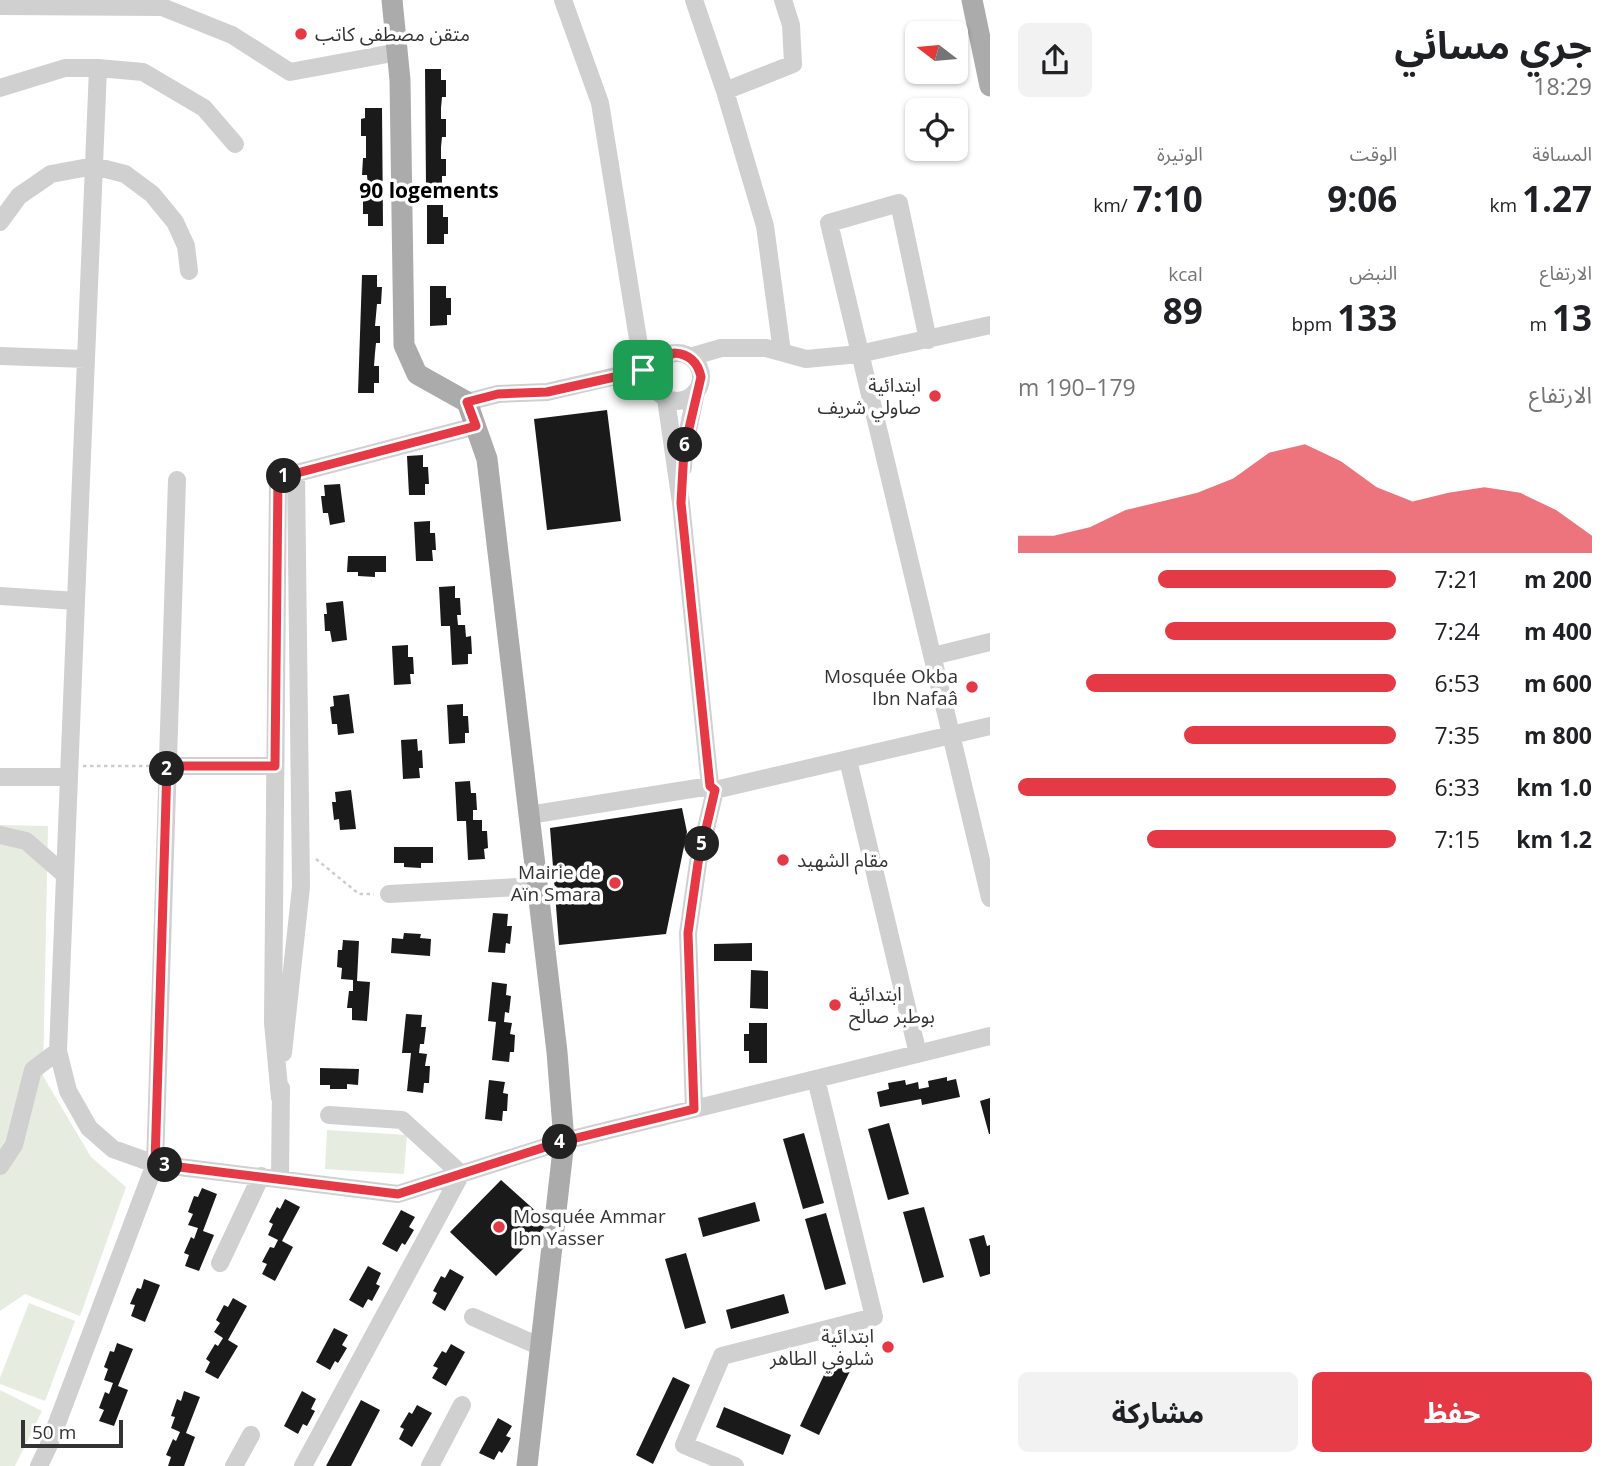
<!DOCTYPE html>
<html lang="ar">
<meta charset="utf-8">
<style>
:root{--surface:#fff;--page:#f2f2f2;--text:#202124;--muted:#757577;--accent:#e63946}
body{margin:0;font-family:"Open Sans","Noto Sans Arabic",sans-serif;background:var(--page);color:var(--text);direction:rtl;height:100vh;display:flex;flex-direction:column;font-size:26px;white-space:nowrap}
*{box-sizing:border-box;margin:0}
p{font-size:23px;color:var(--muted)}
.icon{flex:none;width:38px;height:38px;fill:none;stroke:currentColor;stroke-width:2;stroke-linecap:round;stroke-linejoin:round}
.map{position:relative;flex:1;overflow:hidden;direction:ltr}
.drawer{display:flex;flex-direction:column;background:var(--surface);width:630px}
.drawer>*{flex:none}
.needle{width:46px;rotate:286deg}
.controls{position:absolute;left:905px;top:21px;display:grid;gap:14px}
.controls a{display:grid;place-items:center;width:63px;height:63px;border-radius:10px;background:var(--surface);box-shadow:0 2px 5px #0004;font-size:35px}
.scale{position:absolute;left:21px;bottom:18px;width:102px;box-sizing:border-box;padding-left:7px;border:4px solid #333;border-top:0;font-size:19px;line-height:24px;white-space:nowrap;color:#333;-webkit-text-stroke:5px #fff;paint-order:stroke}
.pin{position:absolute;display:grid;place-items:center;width:60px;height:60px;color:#fff;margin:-30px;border-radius:14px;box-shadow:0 4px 10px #0006}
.km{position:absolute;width:35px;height:35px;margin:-18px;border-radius:50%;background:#222;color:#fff;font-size:19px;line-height:35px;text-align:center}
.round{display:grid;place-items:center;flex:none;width:74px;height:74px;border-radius:10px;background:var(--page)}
.headline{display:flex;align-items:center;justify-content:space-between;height:119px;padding:0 28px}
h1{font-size:38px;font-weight:700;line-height:52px}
.metrics{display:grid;grid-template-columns:repeat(3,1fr);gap:10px;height:119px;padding:7px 28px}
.metrics div{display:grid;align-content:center}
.metrics b{font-size:35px;font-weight:700}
.metrics small{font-size:19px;font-weight:400}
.metrics p{font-size:19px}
.chart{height:196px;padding:14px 28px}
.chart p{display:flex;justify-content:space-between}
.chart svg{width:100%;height:126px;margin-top:7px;fill:var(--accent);opacity:.7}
.button{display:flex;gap:14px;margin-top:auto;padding:14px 28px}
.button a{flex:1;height:80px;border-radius:10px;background:var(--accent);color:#fff;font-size:28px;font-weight:700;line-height:80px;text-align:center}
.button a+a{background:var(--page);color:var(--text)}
ul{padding:0 28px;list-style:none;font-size:23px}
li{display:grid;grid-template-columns:112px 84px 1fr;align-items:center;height:52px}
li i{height:18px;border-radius:9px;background:var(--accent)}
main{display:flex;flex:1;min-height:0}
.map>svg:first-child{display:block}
.green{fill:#e6ecdf}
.building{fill:#1a1a1a}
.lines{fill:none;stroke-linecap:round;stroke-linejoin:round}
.path{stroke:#cdcdcd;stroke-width:2.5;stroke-dasharray:3.5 3.5;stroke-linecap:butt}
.minor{stroke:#d0d0d0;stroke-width:18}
.major{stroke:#ababab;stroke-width:21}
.route-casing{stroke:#fff;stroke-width:14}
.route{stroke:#e63946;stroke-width:9}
.poi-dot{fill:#e63946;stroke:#fff;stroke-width:2.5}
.labels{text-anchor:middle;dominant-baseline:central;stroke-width:7;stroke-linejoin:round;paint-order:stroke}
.poi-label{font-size:19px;fill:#333;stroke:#fff;text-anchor:start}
.neighbourhood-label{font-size:21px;font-weight:bold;fill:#000;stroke:#fff}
</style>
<main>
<section class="drawer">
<div class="headline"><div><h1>جري مسائي</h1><p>18:29</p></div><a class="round"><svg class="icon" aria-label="share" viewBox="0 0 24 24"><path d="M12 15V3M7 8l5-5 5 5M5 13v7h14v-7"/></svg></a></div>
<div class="metrics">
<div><p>المسافة</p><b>1.27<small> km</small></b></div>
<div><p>الوقت</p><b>9:06</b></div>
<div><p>الوتيرة</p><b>7:10<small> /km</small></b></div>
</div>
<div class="metrics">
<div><p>الارتفاع</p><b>13<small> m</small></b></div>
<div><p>النبض</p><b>133<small> bpm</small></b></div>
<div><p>kcal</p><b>89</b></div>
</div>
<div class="chart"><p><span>الارتفاع</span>179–190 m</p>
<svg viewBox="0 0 160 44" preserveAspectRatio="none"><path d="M0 44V38L10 38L20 35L30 29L40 26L50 23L60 18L70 9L80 6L90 12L100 21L110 26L120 23L130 21L140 23L150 29L160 38V44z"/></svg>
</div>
<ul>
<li><b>200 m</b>7:21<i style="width:63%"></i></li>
<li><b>400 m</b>7:24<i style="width:61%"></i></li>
<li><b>600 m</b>6:53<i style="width:82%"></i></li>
<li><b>800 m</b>7:35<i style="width:56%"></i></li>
<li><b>1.0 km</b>6:33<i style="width:100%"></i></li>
<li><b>1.2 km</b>7:15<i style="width:66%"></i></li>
</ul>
<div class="button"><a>حفظ</a><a>مشاركة</a></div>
</section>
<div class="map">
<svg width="990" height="1466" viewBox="0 0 990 1466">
<rect width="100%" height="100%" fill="#fff"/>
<path class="green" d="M0 825 48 826 43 1076 91 1157 126 1187 80 1316 25 1294 0 1311Z
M327 1130 407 1135 404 1174 325 1169Z
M29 1303 75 1321 45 1401 0 1384V1378Z
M0 1390 42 1411 15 1466H0Z"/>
<path class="building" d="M425 69H441V80H446V97H442L441 108V119H446V137H442L441 147V159H446V176H442V186H426Z
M365 108H382L383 226H368V214H363V197H367L368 186 367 175H362L363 158H366V136H361V119L365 118Z
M427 205H443V217H448V234H444V244H427Z
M362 275H377V287H382L381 304H377L375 326H380V343H376L375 353 374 366H379V383H374V393H358Z
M430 286H446V298H451V315H447V325L430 326Z
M607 410 621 521 547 530 534 419Z
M423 455V467H428L429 484H425V495H409L407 456Z
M340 484 345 522 330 525 328 513H323L321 496H325L324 485Z
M430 521V533H435L436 550H432L433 561H416L414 522Z
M348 556H386V572H375V577L358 576V572H347Z
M455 586V598H460L461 615H457L458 625H465L466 637 471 636 472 654H468V664L452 665 450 626H441L439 587Z
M343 601 347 640 332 642 330 631H325L324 614H327L326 603Z
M408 645V657H413L414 674H410L411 684 394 685 392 646Z
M349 694 354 733 338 735 337 724H332L330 707 334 706 333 696Z
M463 704V716H468L469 733H465V743L449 744 447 705Z
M417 739 418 751 422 750 423 768H419L420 778 403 779 401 740Z
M470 781 471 793H476L477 810H473V820H482V831H487L488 848 484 849 485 859 468 860 466 821H457L455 782Z
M351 790 356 829 340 830 339 819 334 820 332 802H336L335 792Z
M682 808 687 832 666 934 559 945 550 828Z
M394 847H433V863H421V868L404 867V863H394Z
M493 913 508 914 507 926H512L510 944 506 943 505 953 488 952Z
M404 933 421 934 420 938 431 939 430 956 391 953 392 938 403 939Z
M343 940 359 941 357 981 370 982 367 1021 352 1020V1008H347L349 991H353V980L341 979 342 968 337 967 338 950H342Z
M752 943V961H714V944Z
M751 970 768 971V1009L750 1008Z
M492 982 507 984 506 995 511 996 509 1013 505 1012 504 1022 512 1023 510 1034 515 1035 514 1052H510L509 1062 492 1060 496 1022 488 1021Z
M406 1014 422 1015 421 1027H426L424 1044H420L419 1053 427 1054 425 1066H430L429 1083H424L423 1093 407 1091 411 1053H402Z
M749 1023H767V1063H749V1051H744V1034H749Z
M320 1068 359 1069 358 1085 347 1084V1089H330V1085H320Z
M947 1077V1081L956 1079 960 1097 922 1105 921 1099 880 1107 877 1092 889 1089 888 1083 905 1080 906 1085 918 1082 919 1089 929 1087 928 1081Z
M489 1080 505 1082 503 1093 508 1094 507 1111H503L502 1121 485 1119Z
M990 1098V1134H989L980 1101Z
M889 1123 909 1194 888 1200 868 1129Z
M804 1133 824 1203 803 1209 783 1139Z
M501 1180 549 1223 496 1276 450 1232Z
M202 1188 217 1194 203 1231 214 1235 199 1271 185 1266 189 1255 184 1253 191 1237 194 1239 198 1228 188 1225 193 1214 188 1212 194 1196 198 1197Z
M285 1199 300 1207 282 1241 293 1247 275 1281 262 1274 267 1264 262 1262 270 1247 274 1248 278 1240 268 1235 273 1224 269 1222 277 1207 280 1209Z
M755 1202 760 1221 703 1237 698 1218Z
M924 1207 944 1277 923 1283 903 1212Z
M401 1210 415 1217 409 1227 414 1230 405 1245 402 1243 397 1252 382 1244Z
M826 1213 846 1284 825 1290 805 1219Z
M984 1235 987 1246 990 1245V1274L980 1277 969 1239Z
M686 1253 706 1323 685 1329 665 1259Z
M368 1266 381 1273 376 1284 380 1286 372 1301 368 1299 363 1308 349 1300Z
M450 1269 464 1277 445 1311 432 1303 437 1293 433 1291 441 1276 445 1278Z
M144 1279 160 1285 145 1322 131 1316 135 1305 130 1304 137 1288 141 1289Z
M784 1294 789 1313 731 1329 726 1310Z
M233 1298 247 1306 228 1340 238 1346 218 1379 205 1372 210 1362 206 1359 215 1344 218 1346 223 1338 214 1332 220 1323 216 1320 224 1305 228 1307Z
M334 1328 348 1335 342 1345 347 1348 338 1363 335 1361 330 1370 316 1362Z
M117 1343 133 1349 118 1386 128 1390 114 1426 99 1421 104 1410 99 1408 105 1392 109 1394 113 1383 104 1380 108 1369 104 1367 110 1351 114 1352Z
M451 1344 465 1352 446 1386 432 1378 438 1368 433 1366 442 1351 446 1353Z
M831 1360 851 1369 819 1435 800 1426Z
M673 1377 690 1385 653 1464 636 1455Z
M184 1391 200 1397 186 1433 195 1437 184 1466H168L171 1457 166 1455 173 1439 176 1441 180 1432 171 1428 175 1417 171 1416 177 1399 181 1401Z
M302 1391 316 1399 311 1409 315 1411 307 1426 303 1424 298 1434 284 1426Z
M361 1400 380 1410 351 1466H326Z
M417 1405 432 1413 412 1447 399 1439 404 1429 400 1427 409 1412 412 1414Z
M724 1407 791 1435 783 1455 716 1427Z
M498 1418 512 1426 506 1436 511 1438 502 1453 499 1451 494 1460 479 1453Z"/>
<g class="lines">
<path class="path" d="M83 766H154
M316 859 359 894H374"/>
<path class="minor" d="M563 0 600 103 643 370
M694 0 725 91 765 226 782 352
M0 6 162 7 232 35 290 72 398 52
M0 88 65 68H98L143 72 204 108 235 144
M725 91 793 64 791 25 783 0
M0 222 19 196 51 174 94 166 125 174 152 194 175 222 186 246 189 271
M928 340 899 203 829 223 990 898
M653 377a24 24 0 1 1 48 0a24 24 0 1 1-48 0Z
M0 356 86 359
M690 357 721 348H766L806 359 859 354 990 325
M666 399 681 503 710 786
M467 402 498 394 547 392 655 367
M683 468 684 450 696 392
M0 596 76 601 69 777H0
M76 601 98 68
M933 656 990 642
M848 760 918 1054
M167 766H275
M69 777 58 1051 68 1091 89 1128 113 1149 155 1164 398 1194 564 1141 990 1036
M529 815 710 786 715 790 990 726
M0 835 26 841 64 874
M389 894 537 886
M283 1053 301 887 296 473
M280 1098 273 1023 278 478 476 426
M694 1109 688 933 698 863 715 790
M0 1166 14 1145 33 1070 58 1051
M280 1178 281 1088
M220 1263 261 1176
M473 1317 541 1347
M39 1466 48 1447 155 1164 177 480
M234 1466 251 1435
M303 1466 461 1174 402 1120 329 1115
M430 1466 462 1405
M735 1466 684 1445 722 1356 874 1317 816 1079"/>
<path class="major" d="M392 0 400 80 404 345 417 374 467 402 487 459 557 1052 564 1141 527 1466
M972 0 990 86"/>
</g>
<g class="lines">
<g class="route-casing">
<path id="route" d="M674 353C689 354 698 362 701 377L684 450 681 503 710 786 715 790 698 863 688 933 694 1109 564 1141 398 1194 155 1164 167 766H275L278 478 476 426 467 402 498 394 547 392 655 368 659 361Z"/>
</g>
<use href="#route" class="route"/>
</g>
<g class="poi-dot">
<circle cx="301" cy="34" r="7"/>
<circle cx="935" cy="396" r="7"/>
<circle cx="972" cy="687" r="7"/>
<circle cx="783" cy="860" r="7"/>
<circle cx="615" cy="883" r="7"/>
<circle cx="835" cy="1005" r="7"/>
<circle cx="499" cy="1227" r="7"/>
<circle cx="888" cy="1347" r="7"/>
</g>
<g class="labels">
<g class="poi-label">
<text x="315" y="34">متقن مصطفى كاتب</text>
<text x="921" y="385" text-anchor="end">ابتدائية<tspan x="921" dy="22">صاولي شريف</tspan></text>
<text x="958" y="676" text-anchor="end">Mosquée Okba<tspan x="958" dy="22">Ibn Nafaâ</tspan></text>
<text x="797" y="860">مقام الشهيد</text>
<text x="601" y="872" text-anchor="end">Mairie de<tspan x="601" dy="22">Aïn Smara</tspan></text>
<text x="849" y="994">ابتدائية<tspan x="849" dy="22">بوطبر صالح</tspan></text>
<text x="513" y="1216">Mosquée Ammar<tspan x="513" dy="22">Ibn Yasser</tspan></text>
<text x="874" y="1336" text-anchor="end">ابتدائية<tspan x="874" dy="22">شلوفي الطاهر</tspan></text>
</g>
<g class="neighbourhood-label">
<text x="429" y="190">90 logements</text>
</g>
</g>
</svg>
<div class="controls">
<a><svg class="needle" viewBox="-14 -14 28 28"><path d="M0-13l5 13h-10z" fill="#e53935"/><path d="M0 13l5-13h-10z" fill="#757577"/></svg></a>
<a><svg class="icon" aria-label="locate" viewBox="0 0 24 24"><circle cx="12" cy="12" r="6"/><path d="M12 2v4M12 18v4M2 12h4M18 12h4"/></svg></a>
</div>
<div class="scale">50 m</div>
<div class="pin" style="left:643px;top:370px;background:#1e9e55"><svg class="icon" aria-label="arrive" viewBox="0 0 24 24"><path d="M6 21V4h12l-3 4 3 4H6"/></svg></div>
<b class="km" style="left:284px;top:476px">1</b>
<b class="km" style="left:167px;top:769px">2</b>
<b class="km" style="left:165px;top:1165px">3</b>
<b class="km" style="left:560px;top:1142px">4</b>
<b class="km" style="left:702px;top:844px">5</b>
<b class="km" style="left:685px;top:445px">6</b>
</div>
</main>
